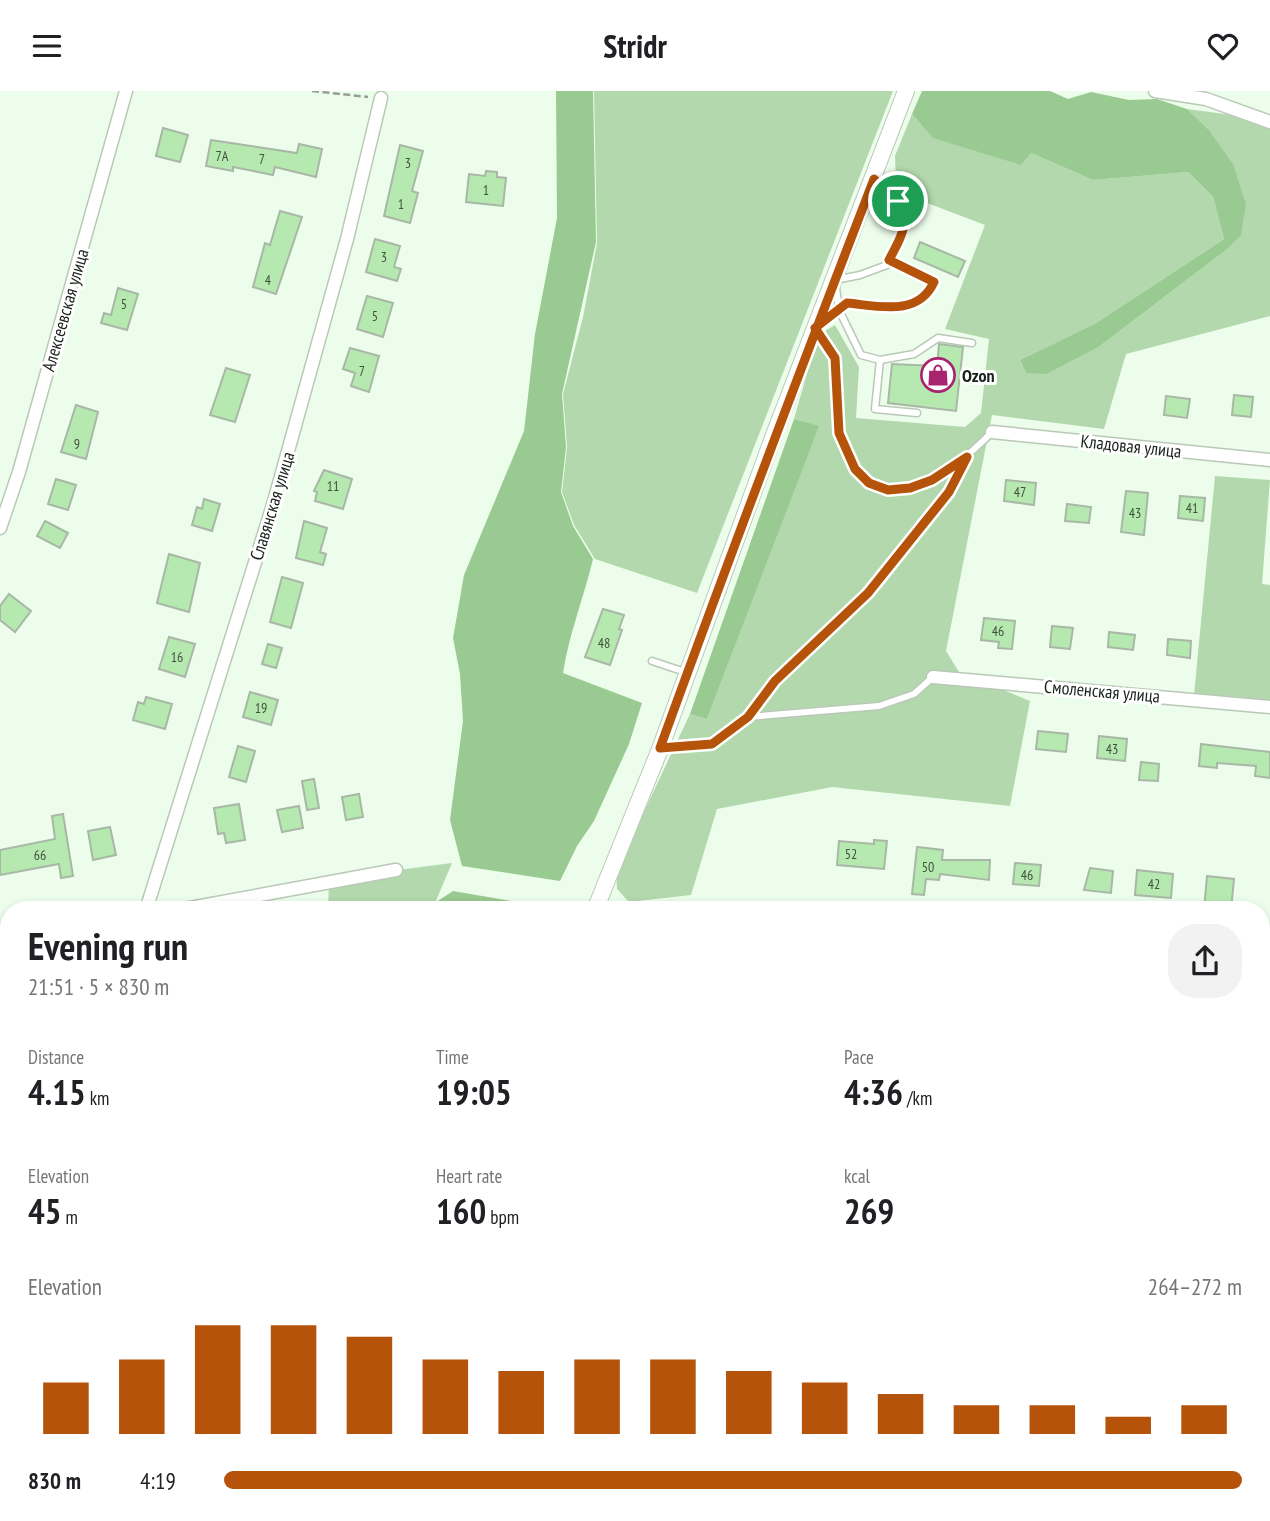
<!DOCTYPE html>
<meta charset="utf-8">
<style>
:root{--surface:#fff;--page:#f2f2f2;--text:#202124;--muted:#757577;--accent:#b45309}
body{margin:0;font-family:"PT Sans Narrow",sans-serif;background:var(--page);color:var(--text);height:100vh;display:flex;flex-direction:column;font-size:26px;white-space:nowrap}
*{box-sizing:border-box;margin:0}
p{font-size:23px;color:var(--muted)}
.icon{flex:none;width:38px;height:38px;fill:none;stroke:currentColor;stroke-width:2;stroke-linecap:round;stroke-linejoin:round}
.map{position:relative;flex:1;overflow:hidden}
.details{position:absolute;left:0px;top:810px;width:1270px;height:621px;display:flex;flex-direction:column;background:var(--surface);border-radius:28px 28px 0 0;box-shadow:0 4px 10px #0003}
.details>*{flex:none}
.pin{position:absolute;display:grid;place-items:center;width:60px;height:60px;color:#fff;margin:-30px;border:4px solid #fff;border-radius:50%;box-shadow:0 2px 7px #0007}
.round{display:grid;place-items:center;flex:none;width:74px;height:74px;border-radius:28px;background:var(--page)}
.overview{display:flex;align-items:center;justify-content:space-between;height:119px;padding:0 28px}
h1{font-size:38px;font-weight:600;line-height:52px}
.figures{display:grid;grid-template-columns:repeat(3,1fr);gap:10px;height:119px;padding:7px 28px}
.figures div{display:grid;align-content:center}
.figures b{font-size:35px;font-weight:600}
.figures small{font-size:19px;font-weight:400}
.figures p{font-size:19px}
.chart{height:196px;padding:14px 28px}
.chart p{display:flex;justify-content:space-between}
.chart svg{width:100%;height:126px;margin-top:7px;stroke:var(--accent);stroke-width:6}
ul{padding:0 28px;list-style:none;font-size:23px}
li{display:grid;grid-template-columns:112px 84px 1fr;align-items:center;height:52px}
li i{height:18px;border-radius:9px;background:var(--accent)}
header{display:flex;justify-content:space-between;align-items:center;height:91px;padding:0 28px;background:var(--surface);font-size:32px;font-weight:600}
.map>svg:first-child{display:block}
.green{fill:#b3d8ad}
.forest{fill:#99ca91}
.building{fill:#b6e9af;stroke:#a8b7a6;stroke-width:2}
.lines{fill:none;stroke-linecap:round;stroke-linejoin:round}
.service-casing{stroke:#bac9b7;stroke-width:9}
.minor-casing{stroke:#bac9b7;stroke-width:15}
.tertiary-casing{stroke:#bac9b7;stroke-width:18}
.path{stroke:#95a094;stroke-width:2.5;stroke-dasharray:7 3.5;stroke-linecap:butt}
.service{stroke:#fff;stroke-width:6}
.minor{stroke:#fff;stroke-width:12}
.tertiary{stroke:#fff;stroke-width:16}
.route-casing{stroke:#fff;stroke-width:14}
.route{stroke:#b45309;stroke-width:9}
.labels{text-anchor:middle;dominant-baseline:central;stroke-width:6;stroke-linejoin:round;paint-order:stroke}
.number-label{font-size:14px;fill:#41523f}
.street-label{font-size:18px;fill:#1a201a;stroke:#fff}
.poi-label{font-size:18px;font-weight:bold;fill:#1a201a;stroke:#fff;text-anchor:start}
</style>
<header><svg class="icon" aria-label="menu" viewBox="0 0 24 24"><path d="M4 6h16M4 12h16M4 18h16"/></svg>Stridr<svg class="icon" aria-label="heart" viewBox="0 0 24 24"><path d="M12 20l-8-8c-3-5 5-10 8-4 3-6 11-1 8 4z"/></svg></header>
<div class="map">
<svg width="1270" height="1430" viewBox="0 0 1270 1430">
<rect width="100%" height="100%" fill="#edfdeb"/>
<path class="green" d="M594 0H893L697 502 595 468 574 434 562 401 567 356 563 303 583 226 597 152Z
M1187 18 1270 29V225L1126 263 1104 338 992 324 946 560 959 581 1030 610 1010 715 832 696 717 718 691 804 629 811 617 798 616 780 690 623 707 628 818 336 794 328 818 244 835 234 859 276 856 327 965 336 981 322 989 248 945 238 985 134 922 110 896 92 895 65 912 23 934 47 1031 62 1093 89 1188 81 1213 106 1224 148 1096 232 1020 269 1026 282 1100 255 1226 159 1208 38Z
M1215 385 1270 389 1262 493 1270 494V611L1194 604Z
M452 772 432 819H328L329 788Z
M9 861V1058L0 1069V863Z
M0 1140 9 1147V1394L0 1398Z
M1262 1374 1270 1380V1430H520L522 1423H1262Z"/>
<path class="forest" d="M556 0H593L596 151 562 303 566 356 561 401 573 435 593 468C584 506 569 543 563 582L642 612 629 653 594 730 577 755 560 790 462 775 450 729 463 630 460 583 453 547 464 484 524 340 535 243 557 127Z
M922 0H1050L1068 8 1091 1 1129 9 1157 8 1187 18 1208 38 1233 73 1246 113 1241 144 1226 159 1100 255 1046 283 1026 282 1020 269 1096 232 1224 148 1213 106 1188 81 1093 89 1031 62 1021 74 933 47 912 23Z
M794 328 819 335 707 628 690 623Z
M453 800 552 817 553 819H432L436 811Z"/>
<path class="building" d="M163 37 188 44 180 71 156 65Z
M211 49 297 62 299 53 322 58 316 86 275 76 273 84 233 76V80L206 75Z
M400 54 423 60 412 100 418 102 410 132 384 125Z
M486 80 497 81V86L506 87 503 115 466 111 469 83 485 85Z
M280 120 302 126 276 203 253 196 265 152 270 154Z
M375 148 400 155 394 176 401 178 397 190 366 181Z
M920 151 965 170 958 186 914 167Z
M118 197 138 203 127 239 101 232 104 222 111 224Z
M367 205 393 212 383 246 357 238Z
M939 253 963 256 956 320 888 312 892 273 937 275Z
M350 257 379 265 369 301 351 295 355 282 343 278Z
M226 277 250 284 235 331 210 324Z
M1234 304 1253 306 1251 326 1232 324Z
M1166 305 1190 308 1187 327 1164 324Z
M76 314 98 321 86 368 61 361Z
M324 379 352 388 343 418 315 410 317 401 314 400Z
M56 388 76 394 68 419 48 413Z
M1006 389 1036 392 1034 414 1004 410Z
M1126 400 1148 402 1144 444 1121 441Z
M1180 405 1205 407 1203 430 1178 427Z
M204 408 220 413 212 440 192 434 197 416 202 418Z
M1067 413 1091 416 1089 432 1065 430Z
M45 430 68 442 60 457 37 445Z
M304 430 327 437 320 461 326 463 323 474 296 467Z
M169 463 200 472 189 521 157 512Z
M282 486 303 492 291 537 270 531Z
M9 503 31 520 15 541 0 529V515Z
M603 518 624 524 619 538 622 539 610 574 585 566Z
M984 527 1015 530 1012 558 998 557 999 551 981 549Z
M1052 535 1073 537 1070 558 1050 556Z
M1109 541 1135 544 1133 559 1108 556Z
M169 546 195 553 185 586 159 578Z
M1168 548 1191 550 1190 567 1167 564Z
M268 553 282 557 276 577 262 573Z
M250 601 278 609 271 634 243 626Z
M146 606 172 613 165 638 133 629 138 611 144 613Z
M1038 640 1068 643 1066 661 1036 658Z
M1099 645 1127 648 1125 670 1097 667Z
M1201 653 1270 661V687L1255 685 1256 675 1217 672V677L1199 675Z
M238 655 255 660 246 691 229 686Z
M1141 671 1159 673 1158 690 1139 689Z
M314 688 319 717 307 719 302 690Z
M359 703 363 726 346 729 342 706Z
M239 713 245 749 226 752 224 742 218 743 214 717Z
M299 715 303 737 282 741 277 719Z
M63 723 73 785 61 787 59 773 0 784V759L55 748 52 725Z
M110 736 116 764 93 769 88 740Z
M874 749 887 750 884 778 837 774 839 750 874 753Z
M917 756 943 759 942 769H990L989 789 940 783 939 789 926 788 924 804 912 803Z
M1015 772 1041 774 1039 795 1013 793Z
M1090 777 1113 780 1111 802 1084 799Z
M1137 779 1173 783 1171 807 1135 804Z
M1207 785 1234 788 1231 819H1204Z"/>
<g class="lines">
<g class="service-casing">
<path id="service" d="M875 89C914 126 909 128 887 174L860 184 835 189 839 219 861 264 880 269 875 318 917 322
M822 231 847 212C879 215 918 226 934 191L889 169
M816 238C822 247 830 256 834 265 843 286 835 317 839 340 840 348 846 357 849 365 881 437 956 378 992 341
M880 269 914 263 938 247 972 252
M652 570 685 581
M748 626C783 580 828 545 868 502 905 462 941 416 966 368
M662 657 712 653 748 626 879 615 914 603 933 586
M0 932 9 938
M0 1126 9 1134"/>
</g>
<g class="minor-casing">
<path id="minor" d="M1155 0 1206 8 1270 31
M992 341 1270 369
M0 437 19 381 126 0
M933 586 1270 616
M595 817 634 819
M146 819 273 414 347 148 381 7
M179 819 396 779
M0 849 9 847
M1262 874 1270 875
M1262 1134H1270
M1262 1366 1270 1371
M0 1419 9 1414
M272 1423 282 1430
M522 1430 523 1423"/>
</g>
<g class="tertiary-casing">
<path id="tertiary" d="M595 819 660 658 774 344 906 0
M414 1430 415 1423"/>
</g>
<path class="path" d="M312 0 368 6
M636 1423 647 1430"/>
<use href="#service" class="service"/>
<use href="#minor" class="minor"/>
<use href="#tertiary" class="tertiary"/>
</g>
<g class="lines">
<g class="route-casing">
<path id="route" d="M898 110 874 88C801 277 729 467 660 657L712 653 748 626 775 590 868 502 949 401 967 366 932 389 910 397 888 399 869 392 855 378 839 342 835 267 815 237 847 212C879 215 918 226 934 191L889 169C901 146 910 135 898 110"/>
</g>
<use href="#route" class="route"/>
</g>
<defs>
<g id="shop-ring" transform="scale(1.75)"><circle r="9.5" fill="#fff" stroke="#a8246f" stroke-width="1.5"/><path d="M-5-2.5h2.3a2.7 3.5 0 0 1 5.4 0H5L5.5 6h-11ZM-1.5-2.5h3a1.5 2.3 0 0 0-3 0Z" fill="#a8246f"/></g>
</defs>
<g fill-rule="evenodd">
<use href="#shop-ring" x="938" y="284"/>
</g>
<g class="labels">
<g class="number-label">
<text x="222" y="65">7А</text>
<text x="262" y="68">7</text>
<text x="408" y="72">3</text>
<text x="486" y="99">1</text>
<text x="401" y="113">1</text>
<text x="384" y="166">3</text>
<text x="268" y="189">4</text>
<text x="124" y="213">5</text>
<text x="375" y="225">5</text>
<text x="362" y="280">7</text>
<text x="77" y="353">9</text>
<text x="333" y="395">11</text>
<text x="1020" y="401">47</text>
<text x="1192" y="417">41</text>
<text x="1135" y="422">43</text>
<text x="998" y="540">46</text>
<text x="604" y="552">48</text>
<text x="177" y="566">16</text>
<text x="261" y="617">19</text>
<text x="1112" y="658">43</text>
<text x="851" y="763">52</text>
<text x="40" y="764">66</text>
<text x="928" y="776">50</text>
<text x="1027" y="784">46</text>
<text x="1154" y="793">42</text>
</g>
<g class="street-label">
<text transform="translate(65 219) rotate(-74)">Алексеевская улица</text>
<text transform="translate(1131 355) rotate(6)">Кладовая улица</text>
<text transform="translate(272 415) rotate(-73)">Славянская улица</text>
<text transform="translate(1102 600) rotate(5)">Смоленская улица</text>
</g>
<g class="poi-label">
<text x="962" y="284">Ozon</text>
</g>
</g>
</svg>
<div class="pin" style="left:898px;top:110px;background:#1e9e55"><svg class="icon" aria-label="arrive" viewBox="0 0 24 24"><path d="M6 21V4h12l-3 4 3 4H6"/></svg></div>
<section class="details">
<div class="overview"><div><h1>Evening run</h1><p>21:51 · 5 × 830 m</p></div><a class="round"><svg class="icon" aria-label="share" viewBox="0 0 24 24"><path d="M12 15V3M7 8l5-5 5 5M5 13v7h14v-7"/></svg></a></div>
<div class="figures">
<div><p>Distance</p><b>4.15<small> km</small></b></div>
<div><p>Time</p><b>19:05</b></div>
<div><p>Pace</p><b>4:36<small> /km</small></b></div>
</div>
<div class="figures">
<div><p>Elevation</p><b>45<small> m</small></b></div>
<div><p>Heart rate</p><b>160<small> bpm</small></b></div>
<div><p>kcal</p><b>269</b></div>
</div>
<div class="chart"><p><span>Elevation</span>264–272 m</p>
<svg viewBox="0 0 160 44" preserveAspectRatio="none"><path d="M5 44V26M15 44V18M25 44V6M35 44V6M45 44V10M55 44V18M65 44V22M75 44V18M85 44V18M95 44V22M105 44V26M115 44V30M125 44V34M135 44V34M145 44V38M155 44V34"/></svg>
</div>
<ul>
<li><b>830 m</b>4:19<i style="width:100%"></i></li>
</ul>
</section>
</div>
